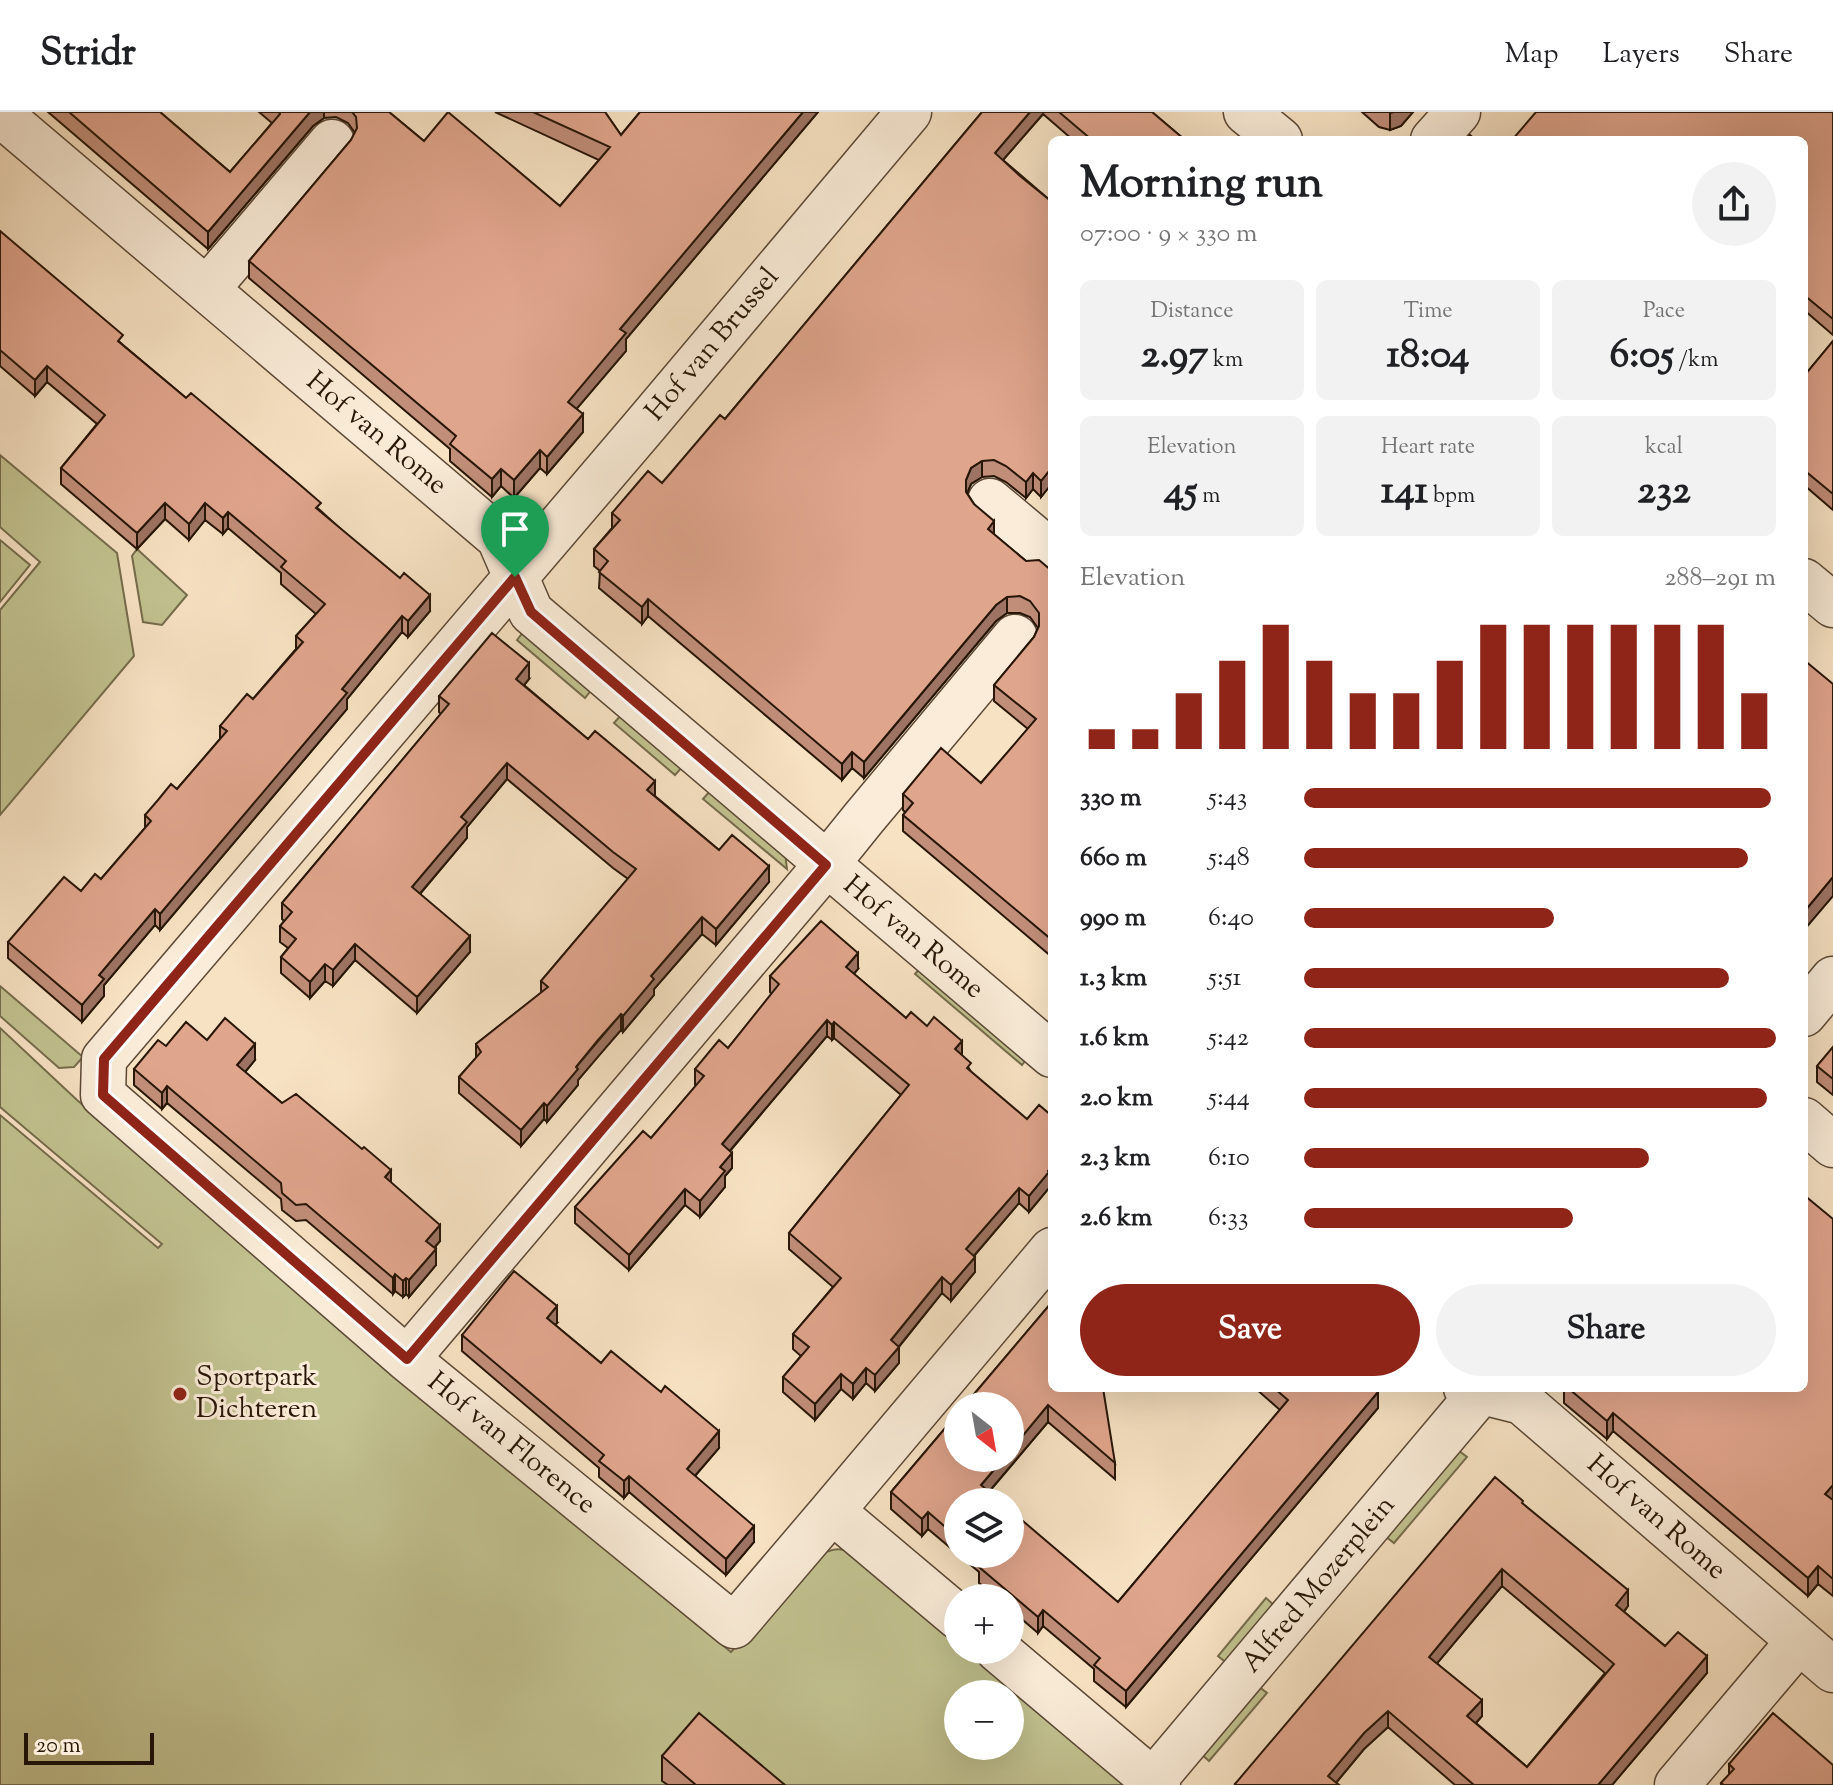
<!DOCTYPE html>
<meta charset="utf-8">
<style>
:root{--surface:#fff;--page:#f2f2f2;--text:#202124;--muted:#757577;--line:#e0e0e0;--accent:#8f2418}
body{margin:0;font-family:"Sorts Mill Goudy",serif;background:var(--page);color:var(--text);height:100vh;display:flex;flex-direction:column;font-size:30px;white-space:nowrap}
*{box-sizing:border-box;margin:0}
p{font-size:26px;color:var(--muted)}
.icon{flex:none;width:44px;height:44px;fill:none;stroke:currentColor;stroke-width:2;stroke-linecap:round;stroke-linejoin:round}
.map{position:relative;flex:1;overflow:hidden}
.side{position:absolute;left:1048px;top:24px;width:760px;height:1256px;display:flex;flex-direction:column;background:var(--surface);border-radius:12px;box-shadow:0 8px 32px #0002}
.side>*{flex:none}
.needle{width:52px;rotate:149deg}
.fabs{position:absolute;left:944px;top:1280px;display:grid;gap:16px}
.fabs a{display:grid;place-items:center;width:80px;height:80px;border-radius:50%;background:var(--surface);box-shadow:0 8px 32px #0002;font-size:40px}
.scale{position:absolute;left:24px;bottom:20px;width:130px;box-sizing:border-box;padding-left:8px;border:4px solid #281607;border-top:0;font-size:22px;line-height:28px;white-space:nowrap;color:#281607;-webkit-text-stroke:6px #faecd8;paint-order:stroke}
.pin{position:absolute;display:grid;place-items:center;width:68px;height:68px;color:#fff;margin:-82px -34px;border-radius:50% 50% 50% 0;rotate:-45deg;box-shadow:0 0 8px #0007}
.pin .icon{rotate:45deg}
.round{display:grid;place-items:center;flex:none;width:84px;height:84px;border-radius:42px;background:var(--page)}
.overview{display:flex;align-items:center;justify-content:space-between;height:136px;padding:0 32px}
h1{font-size:44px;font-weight:800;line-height:60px}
.metrics{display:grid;grid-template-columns:repeat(3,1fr);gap:12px;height:136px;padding:8px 32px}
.metrics div{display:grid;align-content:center;border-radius:12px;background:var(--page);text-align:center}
.metrics b{font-size:40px;font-weight:800}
.metrics small{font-size:22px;font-weight:400}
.metrics p{font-size:22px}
.chart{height:224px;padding:16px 32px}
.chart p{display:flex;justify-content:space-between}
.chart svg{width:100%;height:144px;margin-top:8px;stroke:var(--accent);stroke-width:6}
.action{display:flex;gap:16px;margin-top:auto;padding:16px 32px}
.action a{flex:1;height:92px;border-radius:48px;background:var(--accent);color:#fff;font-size:32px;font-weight:800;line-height:92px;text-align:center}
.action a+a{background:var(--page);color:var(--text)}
ul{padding:0 32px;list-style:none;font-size:26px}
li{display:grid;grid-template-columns:128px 96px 1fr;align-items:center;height:60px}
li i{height:20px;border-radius:10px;background:var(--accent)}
header{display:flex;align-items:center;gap:48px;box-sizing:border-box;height:112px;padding:0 40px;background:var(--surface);border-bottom:2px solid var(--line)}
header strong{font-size:38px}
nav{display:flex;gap:44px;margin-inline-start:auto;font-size:28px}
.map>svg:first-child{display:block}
.green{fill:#c2c290;stroke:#756c4c;stroke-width:2;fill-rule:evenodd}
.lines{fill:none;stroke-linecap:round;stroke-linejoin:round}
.minor-casing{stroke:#5c4936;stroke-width:47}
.minor{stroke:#faecd8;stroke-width:44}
.wall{fill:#c18e79;stroke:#281607;stroke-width:2;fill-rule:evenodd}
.shaded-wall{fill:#9d7463;stroke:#281607;stroke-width:2}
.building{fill:#e0a58d;stroke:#281607;stroke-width:2;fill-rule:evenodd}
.route-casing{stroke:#fff;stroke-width:16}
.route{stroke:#8f2418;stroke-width:10}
.poi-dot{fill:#8f2418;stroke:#faecd8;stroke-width:3}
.labels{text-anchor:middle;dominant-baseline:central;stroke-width:6;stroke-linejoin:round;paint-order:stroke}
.street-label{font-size:28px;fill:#281607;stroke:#faecd8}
.poi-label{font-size:28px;fill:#281607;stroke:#faecd8;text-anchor:start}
</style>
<header>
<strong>Stridr</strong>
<nav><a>Map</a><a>Layers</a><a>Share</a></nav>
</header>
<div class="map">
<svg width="1833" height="1673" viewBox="0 0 1833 1673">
<rect width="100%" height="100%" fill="#f7e2c3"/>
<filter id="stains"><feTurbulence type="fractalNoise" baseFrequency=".0025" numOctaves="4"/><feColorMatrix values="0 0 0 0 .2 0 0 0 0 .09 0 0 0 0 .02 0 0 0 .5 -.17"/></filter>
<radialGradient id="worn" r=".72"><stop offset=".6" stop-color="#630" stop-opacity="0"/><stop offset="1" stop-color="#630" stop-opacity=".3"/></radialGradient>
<path class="green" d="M0 343 117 441 134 544 0 703V498L40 450 0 415Z
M0 428 30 453 0 490Z
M137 437 187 483 162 513 143 510 132 444Z
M524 519 592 577 585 586 517 528Z
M622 602 683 654 675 663 614 611Z
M711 678 785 741 787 757 703 687Z
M921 855 1028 945 1022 953 915 862Z
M0 874 83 945 74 955 59 956 0 904Z
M0 916 77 988 731 1540 814 1445C835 1435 841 1434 862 1446L958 1527V1538H970L1127 1670 1126 1673H0V1003L158 1136 162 1132 0 995ZM958 1582H1010V1634H958Z
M1458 1338 1467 1345 1394 1431 1385 1424Z
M1266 1486 1276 1495 1228 1552 1218 1544Z
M1258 1574 1267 1581 1209 1649 1200 1641Z"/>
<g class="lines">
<g class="minor-casing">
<path id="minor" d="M909 0 642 317 104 947 103 983 407 1247 734 1514 832 1399 958 1505
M1246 0 1280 28
M0 2 499 426 531 500 1052 943
M1433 28 1458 0
M207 177 332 30
M990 389 1052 441
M1804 469 1833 493
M1804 902 1833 867
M1804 1008 1833 1033
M407 1247 826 753 863 707 1015 525
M1466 1276 1522 1290 1833 1558
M832 1399 1052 1138
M998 1538 1158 1673
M1153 1669 1484 1276
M1677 1673 1799 1529"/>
</g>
<use href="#minor" class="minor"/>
</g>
<path class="wall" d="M48 0H160L230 60 272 11 259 0H389L424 29 560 94 599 48 495 0H605L621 23 640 0H818L626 227V239L576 297 583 320 547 362 540 356 514 386 501 374 492 385 450 349V337L249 166V149L351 28 355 21 348 11 336 5 324 6 313 14 208 137Z
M982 0H1152L1185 28H1073L1043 2 1003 48 1052 90V378L1049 375 1041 385 1033 377 1026 386 1006 370 994 364 982 365 971 372 967 381 994 423 1026 449 1052 459V845L903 719V703L905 700 903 698V682L981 671 1028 617 994 589V573L1034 525 1038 516 1030 505 1020 501H1007L996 509 864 666 852 656 842 668 648 504 642 512 599 476 600 459 594 454V437L612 416V401L662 371 725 307Z
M1362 0H1413L1401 14 1390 18 1379 15Z
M1833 0V223L1804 198V28Z
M0 119 123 233 321 399 430 499 408 525 402 520 347 587V597L309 642 160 818 155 813 104 873V884L82 910 8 846V830L101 767 145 716V703L177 677 220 627V614L253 587 296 537V524L316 502 281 472V461L228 416 223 422 205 408 189 428 165 407 137 437 61 372V356L97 312 47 270 35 284 0 254Z
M1833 229V398L1804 373V264Z
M529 567 524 573 655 684 719 738 769 770 716 833 702 822 654 877V883L623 920 621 918 598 944 578 968V973L547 1010 544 1007 521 1034 459 981V965L476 946V932L541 881V869L628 767 613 756 507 667 467 715V726L420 782 470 840 417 901 355 848 333 874 325 869 310 886 281 861V845L288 836 280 830V814L284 809 282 807V791L441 602 439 600V584Z
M858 857 854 862 906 906 962 944 971 960 1049 1073V1076L1029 1100 1019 1091 974 1144 975 1160 951 1189 942 1181 899 1235V1251L875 1279 866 1271 853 1287 841 1277 815 1308 783 1280V1265L801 1244 793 1237V1222L833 1175 789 1137V1121L901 983 834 926 832 928 827 924 730 1039 732 1056 725 1064V1075L700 1105 685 1093 629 1158 575 1111V1095L651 1026 696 974 695 973V957L728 936 772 882 770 880V864Z
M207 928 255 948 245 960 282 991 391 1071 440 1129 434 1136 436 1153 409 1185 406 1182 403 1185 395 1179 393 1182 306 1108 296 1109 282 1098 281 1087 167 991 162 997 134 973V957L166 934Z
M1833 935V983L1817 970V954Z
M1833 1107V1484L1818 1472 1808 1484 1613 1319 1607 1327 1564 1291V1276H1568Z
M1052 1190 1115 1351V1367L1048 1310 989 1380 958 1390V1442H1010L1118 1490 1280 1298 1255 1276H1373L1378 1296 1126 1595 1094 1569V1557L1043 1514 1038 1521 1010 1497V1486H997L979 1471V1460L928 1417 922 1424 891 1397V1380Z
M557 1211 555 1213 601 1251 719 1336 695 1364 754 1430 726 1463 629 1380 624 1386 599 1365V1356L462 1239V1223Z
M1523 1392 1628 1494 1624 1500 1665 1534 1707 1561 1612 1673H1455L1388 1615 1364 1637 1336 1671 1339 1673H1235V1672ZM1502 1474 1605 1561 1527 1655 1476 1611 1482 1604 1437 1551Z
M662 1644 785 1673H668L662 1669Z
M1729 1652 1833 1673H1721V1671L1729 1663Z"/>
<path class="shaded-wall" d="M310 0H324V6L313 14 208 137V120Z
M803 0H818L626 227V239L568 307V290L620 217Z
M1030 0H1043V2L995 57V41Z
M1394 0H1413L1401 14 1390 18V1Z
M47 254V270L35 284V268Z
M583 302V320L547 362V345Z
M540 338V356L514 386V368Z
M982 349V365L971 372 966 384V368L971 356Z
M501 357V374L492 385V367Z
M1049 359V375L1041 385V369Z
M1033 361V377L1026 386V370Z
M165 391V407L137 437V421Z
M205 391V408L189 428V412Z
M228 400V416L223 422V406Z
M994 409V425L988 417Z
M430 483V499L408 525V509Z
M1007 485V501L996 509 864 666V650L996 493Z
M648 487V504L642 512V495Z
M402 504V520L347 587V597L160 818V802L342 577Z
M529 551V567L516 583V567Z
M852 640V656L842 668V652Z
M507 651V667L467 715V726L412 791V775L461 705Z
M655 669V685L647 678Z
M769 754V770L716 833V817Z
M1833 765V784L1804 818V800Z
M155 797V813L104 873V884L82 910V893L99 863Z
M702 805V822L654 877V883L623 920V904L651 864Z
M470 824V840L417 901V885Z
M355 832V848L333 874V858Z
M858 841V857L846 871V855Z
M325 852V869L310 886V870Z
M621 902V918L578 968V973L547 1010V994L576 955Z
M827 908V924L722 1048V1032Z
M834 910V926L832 928V913Z
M962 929V944L955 937Z
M255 932V948L237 970V953Z
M167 974V991L162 997V981Z
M544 991V1007L521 1034V1018Z
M732 1041V1056L725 1064V1075L700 1105V1089L720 1055Z
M1052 1054V1069L1049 1073V1076L1029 1100V1084Z
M391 1058V1075L385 1065Z
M1019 1076V1091L966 1153V1137Z
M685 1077V1093L629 1158V1143Z
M440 1113V1129L426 1145V1129Z
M436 1137V1153L409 1185V1168Z
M975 1145V1160L951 1189V1173Z
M395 1162V1179L393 1182V1166Z
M942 1165V1181L892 1243 899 1235V1251L875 1279V1263L891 1228Z
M406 1166V1182L403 1185V1169Z
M557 1194V1211L547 1223V1206Z
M866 1256V1271L853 1287V1272Z
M841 1262V1277L815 1308V1292Z
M1378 1280V1296L1126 1595V1579Z
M1048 1293V1310L981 1389V1373L1004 1346H1010V1339Z
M1613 1301V1319L1607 1327V1309Z
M719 1319V1336L687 1373V1357Z
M629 1364V1380L624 1386V1369Z
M1833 1373V1391L1825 1382Z
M928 1400V1417L922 1424V1407Z
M754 1414V1430L726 1463V1447Z
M1818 1454V1472L1808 1484V1466Z
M1502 1457V1474L1429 1561V1545Z
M1628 1478V1494L1616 1509V1493Z
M1043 1498V1514L1038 1521V1505Z
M1707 1544V1561L1612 1673H1598Z
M1482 1588V1604L1467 1621V1604Z
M1388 1599V1615L1364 1637 1334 1673 1328 1664 1364 1621Z"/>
<path class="building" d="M69 0H160L230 60 280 2 279 0H310L208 120Z
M352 0H389L424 29 448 0 560 94 610 35 533 0H605L621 23 640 0H803L620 217 626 221 568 290 583 302 547 345 540 338 514 368 501 357 492 367 450 332 456 324 249 149 351 28 357 16 356 5Z
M982 0H1030L995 41 1020 64 1052 90V361L1049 359 1041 369 1033 361 1026 370 1006 354 994 348 982 349 971 356 966 368V380L974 392 994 409 988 417 1026 449 1039 448 1052 459V828L903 703 913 691 903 682 941 636 981 671 1036 607 994 573 1034 525 1039 514V501L1030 489 1020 484 1007 485 996 493 864 650 852 640 842 652 648 487 642 495 599 460 608 449 594 437 620 408 612 401 648 359 662 371 720 303 725 307Z
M1059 0H1152L1185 28H1092Z
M1536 0H1833V207L1804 183V28H1512Z
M1470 23 1476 28H1466Z
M0 119 123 223 118 229 186 286 191 281 299 372 321 391 316 396 400 466 404 461 430 483 408 509 402 504 342 577 347 581 309 626 160 802 155 797 99 863 104 867 82 893 8 830 64 765 81 779 95 762 101 767 151 709 145 703 158 688 171 672 177 677 227 619 220 614 247 582 253 587 303 530 296 524 325 492 281 455 286 449 228 400 223 406 205 391 189 412 165 391 137 421 61 356 105 303 47 254 35 268 0 238Z
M1833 229V382L1804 358V264Z
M492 521 529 551 516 567 588 627 595 619 655 669 647 678 719 738 732 723 769 754 716 817 702 805 651 864 654 867 623 904 621 902 598 928 576 955 578 957 547 994 544 991 521 1018 459 965 481 940 476 932 548 875 541 869 636 757 613 740 507 651 461 705 467 710 412 775 470 824 417 885 355 832 333 858 325 852 310 870 281 845 296 827 280 814 292 800 282 791 449 592 439 584Z
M1804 548 1833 572V765L1804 800Z
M821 809 858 841 846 855 906 906 911 900 927 914 934 905 962 929 955 937 971 951 967 956 1027 1007 1039 993 1052 1004V1054L1048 1059 1049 1060 1029 1084 1019 1076 966 1137 975 1145 951 1173 942 1165 891 1228 899 1235 875 1263 866 1256 853 1272 841 1262 815 1292 783 1265 809 1235 793 1222 841 1166 789 1121 909 973 834 910 832 913 827 908 722 1032 732 1041 720 1055 725 1059 700 1089 685 1077 629 1143 575 1095 643 1019 651 1026 704 964 695 957 719 928 728 936 779 872 770 864Z
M225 906 255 932 237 953 282 991 296 982 362 1037 364 1035 391 1058 385 1065 440 1113 426 1129 436 1137 409 1168 406 1166 403 1169 395 1162 393 1166 306 1092 296 1093 282 1081 281 1071 167 974 162 981 134 957 158 928 166 934 186 910 207 928Z
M1833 935V967L1817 954Z
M1804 1083 1833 1107V1373L1825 1382 1833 1388V1467L1818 1454 1808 1466 1613 1301 1607 1309 1568 1276H1804Z
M514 1159 557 1194 547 1206 601 1251 611 1239 661 1280 665 1274 719 1319 687 1357 754 1414 726 1447 629 1364 624 1369 599 1349 604 1343 462 1223Z
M1052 1190V1276H1103L1115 1351 1048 1293 1010 1339V1294H964Z
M1274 1276H1373L1378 1280 1126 1579 1094 1553 1100 1546 1043 1498 1038 1505 979 1455 984 1448 977 1442H1010V1398L1118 1490 1288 1288Z
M958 1301V1346H1004L981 1373 1001 1390H958V1426L928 1400 922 1407 891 1380Z
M1495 1365 1523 1389 1522 1391 1628 1478 1616 1493 1665 1534 1678 1520 1707 1544 1598 1673H1474L1388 1599 1364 1621 1328 1664 1339 1673H1237L1235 1672ZM1502 1457 1614 1552 1527 1655 1467 1604 1482 1588 1429 1545Z
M699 1601 785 1673H696L662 1644Z
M1773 1601 1833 1653V1673H1724L1721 1671 1734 1657 1729 1652Z"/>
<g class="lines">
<g class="route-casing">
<path id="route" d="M515 465 531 500 826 753 407 1247 103 983 104 947Z"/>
</g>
<use href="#route" class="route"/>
</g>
<circle class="poi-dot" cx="180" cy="1282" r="8"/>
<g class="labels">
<g class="street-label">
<text transform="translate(713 233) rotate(-50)">Hof van Brussel</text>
<text transform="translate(376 322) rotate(40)">Hof van Rome</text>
<text transform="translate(913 826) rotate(40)">Hof van Rome</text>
<text transform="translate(511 1332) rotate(39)">Hof van Florence</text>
<text transform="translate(1656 1406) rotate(41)">Hof van Rome</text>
<text transform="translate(1319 1473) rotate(-50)">Alfred Mozerplein</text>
</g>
<g class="poi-label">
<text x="196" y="1266">Sportpark<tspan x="196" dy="32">Dichteren</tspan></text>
</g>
</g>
<rect width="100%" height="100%" filter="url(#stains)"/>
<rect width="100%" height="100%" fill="url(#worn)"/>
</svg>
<div class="fabs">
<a><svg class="needle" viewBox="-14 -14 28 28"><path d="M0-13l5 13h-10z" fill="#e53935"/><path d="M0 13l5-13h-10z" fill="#757577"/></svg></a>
<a><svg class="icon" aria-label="layers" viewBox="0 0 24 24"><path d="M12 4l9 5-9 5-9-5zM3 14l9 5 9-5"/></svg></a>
<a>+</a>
<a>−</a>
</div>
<div class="scale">20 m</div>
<div class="pin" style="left:515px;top:465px;background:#1e9e55"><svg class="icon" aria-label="arrive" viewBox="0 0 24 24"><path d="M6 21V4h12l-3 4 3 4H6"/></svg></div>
<section class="side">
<div class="overview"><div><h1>Morning run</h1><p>07:00 · 9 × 330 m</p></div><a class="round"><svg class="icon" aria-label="share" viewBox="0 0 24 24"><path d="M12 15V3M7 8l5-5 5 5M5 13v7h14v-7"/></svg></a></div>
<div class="metrics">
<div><p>Distance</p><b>2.97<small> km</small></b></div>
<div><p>Time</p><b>18:04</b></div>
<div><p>Pace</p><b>6:05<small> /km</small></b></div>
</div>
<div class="metrics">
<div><p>Elevation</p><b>45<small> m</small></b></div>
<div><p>Heart rate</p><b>141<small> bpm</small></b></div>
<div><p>kcal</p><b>232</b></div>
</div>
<div class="chart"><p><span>Elevation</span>288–291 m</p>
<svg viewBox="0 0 160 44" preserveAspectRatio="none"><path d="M5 44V38M15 44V38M25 44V27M35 44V17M45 44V6M55 44V17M65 44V27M75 44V27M85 44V17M95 44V6M105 44V6M115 44V6M125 44V6M135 44V6M145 44V6M155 44V27"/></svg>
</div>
<ul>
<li><b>330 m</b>5:43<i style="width:99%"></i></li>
<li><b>660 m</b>5:48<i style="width:94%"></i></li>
<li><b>990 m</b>6:40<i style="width:53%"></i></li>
<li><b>1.3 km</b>5:51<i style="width:90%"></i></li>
<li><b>1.6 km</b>5:42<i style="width:100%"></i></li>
<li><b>2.0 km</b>5:44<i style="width:98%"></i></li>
<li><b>2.3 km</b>6:10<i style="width:73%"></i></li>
<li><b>2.6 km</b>6:33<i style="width:57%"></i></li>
</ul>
<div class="action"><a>Save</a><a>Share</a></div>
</section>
</div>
